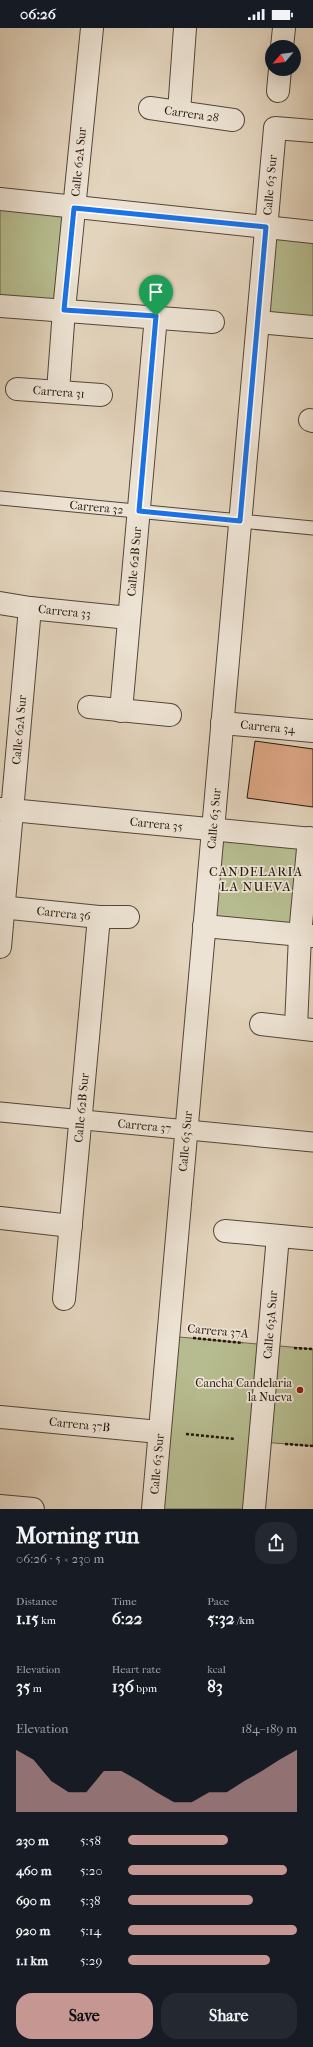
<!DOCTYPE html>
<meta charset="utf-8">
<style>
:root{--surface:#171b24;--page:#242831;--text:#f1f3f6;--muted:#9ea1a6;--accent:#c59692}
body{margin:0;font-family:"IM FELL French Canon",serif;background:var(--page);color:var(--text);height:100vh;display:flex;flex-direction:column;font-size:15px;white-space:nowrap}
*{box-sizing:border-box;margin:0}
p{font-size:13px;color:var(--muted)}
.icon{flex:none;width:22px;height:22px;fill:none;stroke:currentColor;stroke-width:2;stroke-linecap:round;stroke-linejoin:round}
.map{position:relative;height:1481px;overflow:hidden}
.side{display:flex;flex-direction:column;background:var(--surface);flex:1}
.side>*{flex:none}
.needle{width:26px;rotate:241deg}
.fabs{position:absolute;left:265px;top:12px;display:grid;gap:8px}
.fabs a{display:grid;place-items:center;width:36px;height:36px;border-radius:50%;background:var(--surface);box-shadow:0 4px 16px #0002;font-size:20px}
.pin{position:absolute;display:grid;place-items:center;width:34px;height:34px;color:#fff;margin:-41px -17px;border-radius:50% 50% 50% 0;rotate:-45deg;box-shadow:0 0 4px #0007}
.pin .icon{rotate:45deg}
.round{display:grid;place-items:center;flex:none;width:42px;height:42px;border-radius:16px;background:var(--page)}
.head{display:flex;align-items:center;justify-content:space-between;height:68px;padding:0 16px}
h1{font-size:22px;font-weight:800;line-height:30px}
.figures{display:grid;grid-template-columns:repeat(3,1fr);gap:6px;height:68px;padding:4px 16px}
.figures div{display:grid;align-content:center}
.figures b{font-size:17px;font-weight:800}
.figures small{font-size:11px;font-weight:400}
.figures p{font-size:11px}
.chart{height:112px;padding:8px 16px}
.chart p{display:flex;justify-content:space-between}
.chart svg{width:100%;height:72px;margin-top:4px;fill:var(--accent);opacity:.7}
.button{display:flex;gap:8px;margin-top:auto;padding:8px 16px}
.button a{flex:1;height:46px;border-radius:16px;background:var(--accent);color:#111;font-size:16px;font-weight:800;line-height:46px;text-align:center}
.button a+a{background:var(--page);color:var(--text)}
ul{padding:0 16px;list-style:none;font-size:13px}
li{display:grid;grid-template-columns:64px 48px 1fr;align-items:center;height:30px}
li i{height:10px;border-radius:5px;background:var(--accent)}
.status{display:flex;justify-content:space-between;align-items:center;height:28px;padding:0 20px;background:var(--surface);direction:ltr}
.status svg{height:11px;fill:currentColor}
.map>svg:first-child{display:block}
.green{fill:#b6bc8f;stroke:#6c694e}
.building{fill:#dea786;stroke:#23160c}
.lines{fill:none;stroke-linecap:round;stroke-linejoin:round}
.service-casing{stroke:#534638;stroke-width:15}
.pedestrian-casing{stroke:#534638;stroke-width:21}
.minor-casing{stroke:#534638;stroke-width:24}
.path{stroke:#23160c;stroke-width:2.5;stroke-dasharray:3 2;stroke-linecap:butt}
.service{stroke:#ede3d4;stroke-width:13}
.pedestrian{stroke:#ede3d4;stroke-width:19}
.minor{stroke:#ede3d4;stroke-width:22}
.route-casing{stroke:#fff;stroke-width:8}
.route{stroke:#1a73e8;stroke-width:5}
.poi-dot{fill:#8f2418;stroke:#ede3d4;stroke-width:1.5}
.labels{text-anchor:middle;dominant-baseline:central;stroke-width:3.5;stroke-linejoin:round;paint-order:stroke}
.street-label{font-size:12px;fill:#23160c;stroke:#ede3d4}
.poi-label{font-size:12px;fill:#23160c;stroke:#ede3d4;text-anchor:end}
.neighbourhood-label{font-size:13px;letter-spacing:1px;fill:#23160c;stroke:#ede3d4}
</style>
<div class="status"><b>06:26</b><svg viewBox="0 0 49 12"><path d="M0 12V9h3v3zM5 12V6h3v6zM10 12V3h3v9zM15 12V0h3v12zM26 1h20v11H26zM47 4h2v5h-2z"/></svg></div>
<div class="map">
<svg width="313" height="1481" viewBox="0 0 313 1481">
<rect width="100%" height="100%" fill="#e3d4bd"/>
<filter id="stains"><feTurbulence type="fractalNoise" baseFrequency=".005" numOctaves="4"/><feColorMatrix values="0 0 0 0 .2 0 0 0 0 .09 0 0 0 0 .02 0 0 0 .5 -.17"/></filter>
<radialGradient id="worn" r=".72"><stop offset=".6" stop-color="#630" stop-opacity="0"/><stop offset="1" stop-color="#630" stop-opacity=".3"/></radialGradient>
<path class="green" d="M0 174 69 181 60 279 0 274Z
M266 199 313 204V299L258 294Z
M213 801 309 810 300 907 204 898Z
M168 1308 313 1321V1418L261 1414 254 1481H153Z"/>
<path class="building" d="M255 713 313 721V779L247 770Z"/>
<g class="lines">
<g class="service-casing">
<g id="service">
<path id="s1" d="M0 470 313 500"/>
</g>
</g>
<g class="pedestrian-casing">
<g id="pedestrian">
<path id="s2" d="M0 1084 313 1114"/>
</g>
</g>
<g class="minor-casing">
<g id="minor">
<path d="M282 19 284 0"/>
<path d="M278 63 280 41"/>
<path id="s3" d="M150 80 233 92"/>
<path d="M179 84 185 0"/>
<path d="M0 171 313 204"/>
<path d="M0 278 213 294"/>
<path d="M258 294 313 299"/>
<path id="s4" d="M17 361 101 367"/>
<path id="s5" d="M58 363 64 282 92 0"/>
<path d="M310 392 313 393"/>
<path id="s6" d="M0 575 30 580 129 590"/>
<path d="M89 679 170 687"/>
<path id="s7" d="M121 683 156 288"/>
<path id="s8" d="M222 695 313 703"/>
<path id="s9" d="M0 781 313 811"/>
<path id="s10" d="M0 879 99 889H128"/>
<path d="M204 898 313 908"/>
<path id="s11" d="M0 919 30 580"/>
<path d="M261 996 313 1002"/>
<path d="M296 999 300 907 309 810"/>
<path d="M0 1190 71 1198"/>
<path d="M225 1203 313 1211"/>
<path id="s12" d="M64 1271 99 889"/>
<path id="s13" d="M0 1389 159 1404"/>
<path d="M0 1478 33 1481"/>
<path id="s14" d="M153 1481 275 100 313 103"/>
<path id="s15" d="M254 1481 278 1208"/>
</g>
</g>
<path class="path" d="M193 1310 243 1315
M294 1320 313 1321
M186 1406 235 1411
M285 1416 313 1418"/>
<use href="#service" class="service"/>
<use href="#pedestrian" class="pedestrian"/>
<use href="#minor" class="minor"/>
</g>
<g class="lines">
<g class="route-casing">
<path id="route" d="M74 180 266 199 240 493 139 483 156 288 64 282Z"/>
</g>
<use href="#route" class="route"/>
</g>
<circle class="poi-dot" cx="300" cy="1362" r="4"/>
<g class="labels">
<g class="street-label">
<text stroke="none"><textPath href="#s3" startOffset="42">Carrera 28</textPath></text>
<text stroke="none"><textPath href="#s5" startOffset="230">Calle 62A Sur</textPath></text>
<text stroke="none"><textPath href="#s14" startOffset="1329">Calle 63 Sur</textPath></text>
<text stroke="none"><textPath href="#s4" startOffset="42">Carrera 31</textPath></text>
<text stroke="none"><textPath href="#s1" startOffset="97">Carrera 32</textPath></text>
<text stroke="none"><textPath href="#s7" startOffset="150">Calle 62B Sur</textPath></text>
<text stroke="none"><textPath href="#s6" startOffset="65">Carrera 33</textPath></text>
<text stroke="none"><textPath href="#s8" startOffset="46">Carrera 34</textPath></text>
<text stroke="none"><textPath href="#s11" startOffset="218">Calle 62A Sur</textPath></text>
<text stroke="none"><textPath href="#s14" startOffset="693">Calle 63 Sur</textPath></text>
<text stroke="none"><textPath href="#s9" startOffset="157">Carrera 35</textPath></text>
<text stroke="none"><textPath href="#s10" startOffset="64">Carrera 36</textPath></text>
<text stroke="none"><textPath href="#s12" startOffset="192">Calle 62B Sur</textPath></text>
<text stroke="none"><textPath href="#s2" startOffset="145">Carrera 37</textPath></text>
<text stroke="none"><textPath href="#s14" startOffset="369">Calle 63 Sur</textPath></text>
<text stroke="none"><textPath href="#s15" startOffset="185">Calle 63A Sur</textPath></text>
<text transform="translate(218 1303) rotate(5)">Carrera 37A</text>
<text stroke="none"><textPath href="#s13" startOffset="80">Carrera 37B</textPath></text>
<text stroke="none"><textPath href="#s14" startOffset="45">Calle 63 Sur</textPath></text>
</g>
<g class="poi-label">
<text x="292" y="1355">Cancha Candelaria<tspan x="292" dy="14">la Nueva</tspan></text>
</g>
<g class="neighbourhood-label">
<text x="256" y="843">CANDELARIA<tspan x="256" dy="15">LA NUEVA</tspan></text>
</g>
</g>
<rect width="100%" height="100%" filter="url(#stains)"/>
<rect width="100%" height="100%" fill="url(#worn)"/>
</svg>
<div class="fabs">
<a><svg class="needle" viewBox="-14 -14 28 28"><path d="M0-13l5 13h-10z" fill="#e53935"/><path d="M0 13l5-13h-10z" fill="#9ea1a6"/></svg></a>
</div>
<div class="pin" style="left:156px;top:288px;background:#1e9e55"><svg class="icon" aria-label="arrive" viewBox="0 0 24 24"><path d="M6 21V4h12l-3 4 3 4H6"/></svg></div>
</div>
<section class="side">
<div class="head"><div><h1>Morning run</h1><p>06:26 · 5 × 230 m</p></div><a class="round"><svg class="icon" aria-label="share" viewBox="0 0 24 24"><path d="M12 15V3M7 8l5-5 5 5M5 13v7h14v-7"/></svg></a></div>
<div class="figures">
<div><p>Distance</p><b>1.15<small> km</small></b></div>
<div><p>Time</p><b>6:22</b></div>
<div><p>Pace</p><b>5:32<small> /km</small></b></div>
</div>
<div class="figures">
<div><p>Elevation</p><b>35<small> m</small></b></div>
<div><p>Heart rate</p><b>136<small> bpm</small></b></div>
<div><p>kcal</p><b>83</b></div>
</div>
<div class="chart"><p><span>Elevation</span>184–189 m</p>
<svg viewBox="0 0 160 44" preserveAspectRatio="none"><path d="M0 44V6L10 12L20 25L30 32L40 32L50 19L60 19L70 25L80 32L90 38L100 38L110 32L120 32L130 25L140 19L150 12L160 6V44z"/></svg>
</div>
<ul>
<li><b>230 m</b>5:58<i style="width:59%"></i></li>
<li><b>460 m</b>5:20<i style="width:94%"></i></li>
<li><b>690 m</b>5:38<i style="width:74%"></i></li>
<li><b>920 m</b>5:14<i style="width:100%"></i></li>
<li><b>1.1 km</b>5:29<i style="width:84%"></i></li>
</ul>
<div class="button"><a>Save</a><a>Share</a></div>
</section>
